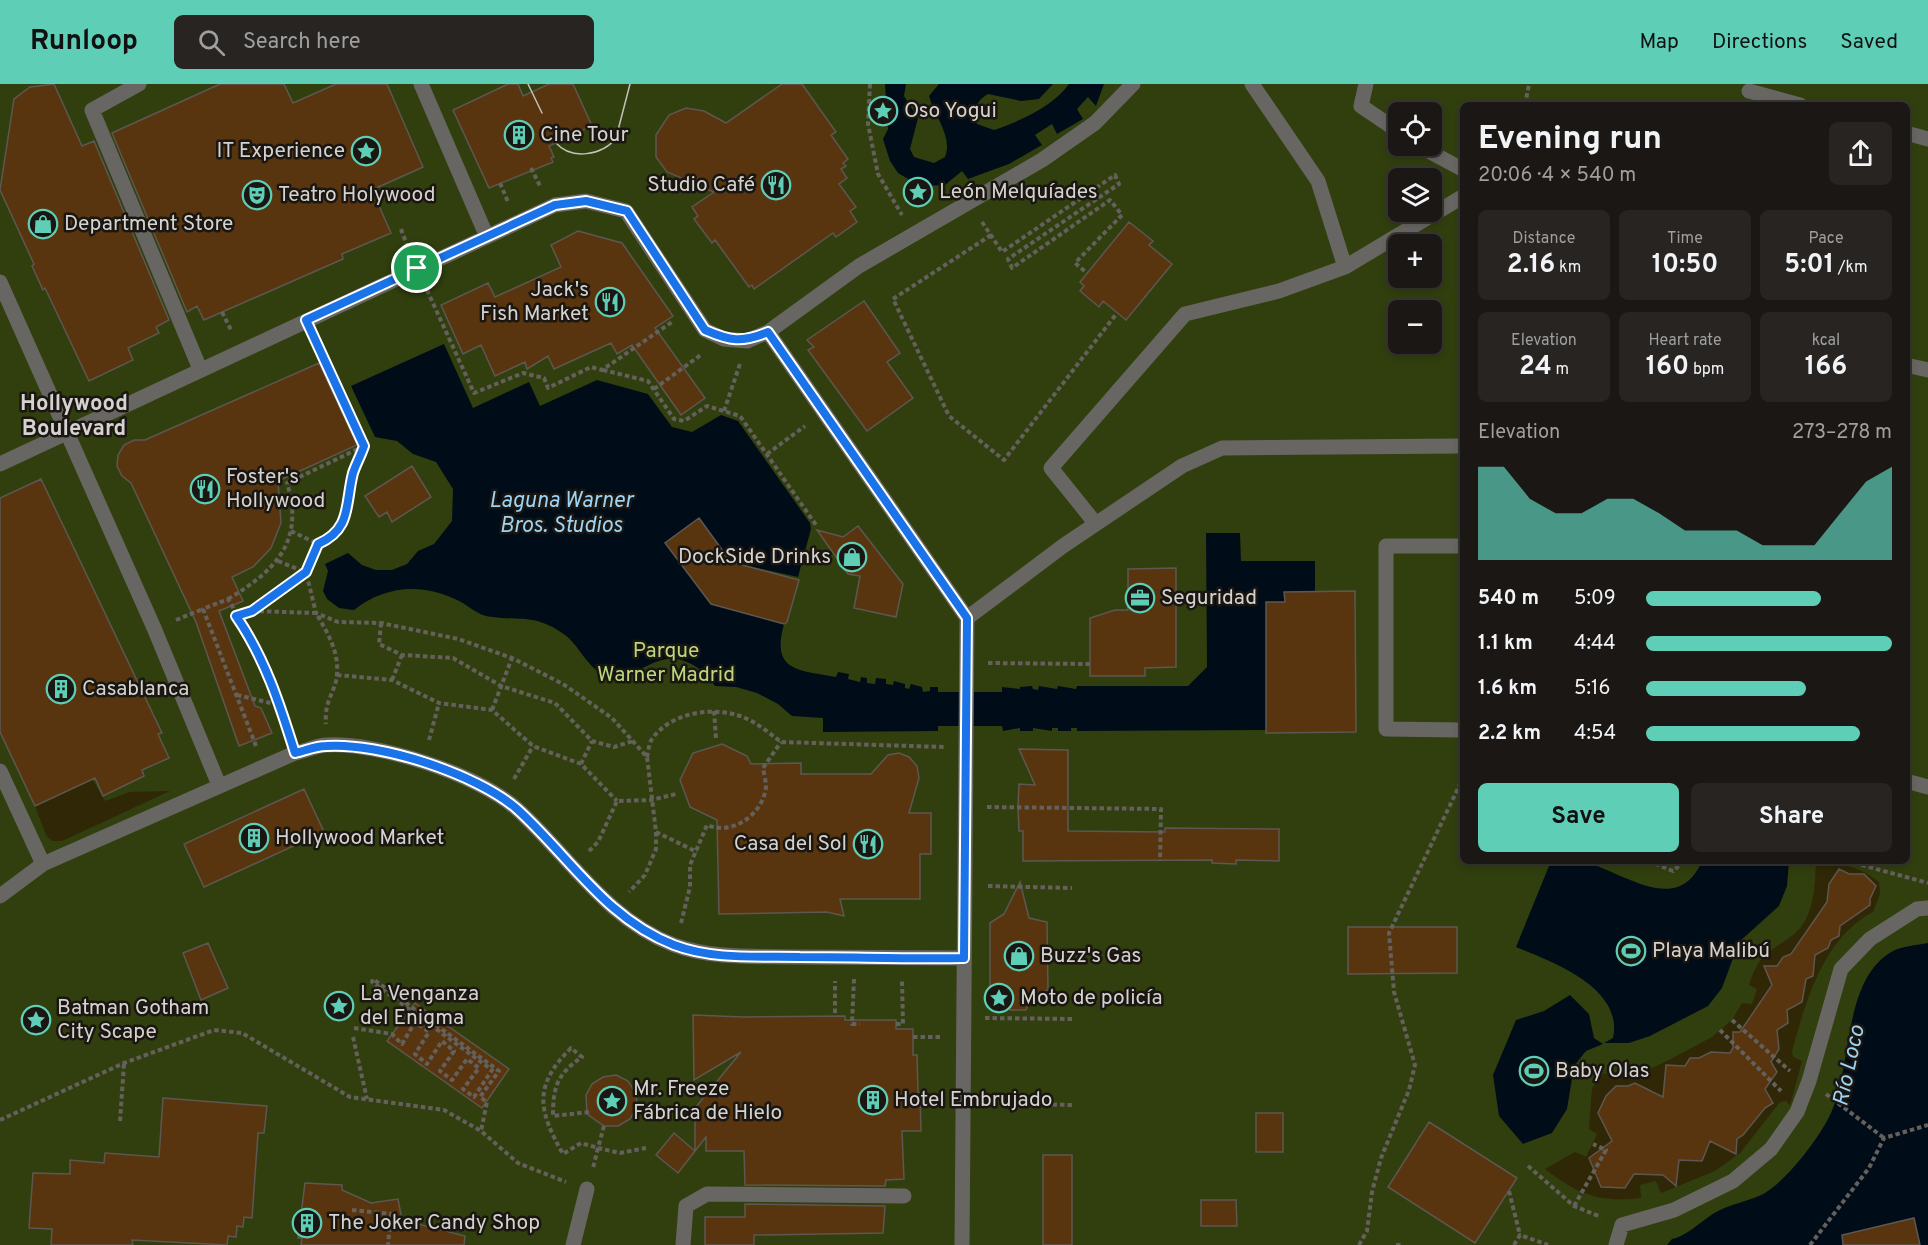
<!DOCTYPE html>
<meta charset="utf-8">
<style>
:root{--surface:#1a1714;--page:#272422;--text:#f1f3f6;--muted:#9f9fa0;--line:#383634;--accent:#5eceb7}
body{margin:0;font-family:Overpass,sans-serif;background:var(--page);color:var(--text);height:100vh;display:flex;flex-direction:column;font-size:22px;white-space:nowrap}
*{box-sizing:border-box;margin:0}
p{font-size:20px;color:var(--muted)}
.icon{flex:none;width:33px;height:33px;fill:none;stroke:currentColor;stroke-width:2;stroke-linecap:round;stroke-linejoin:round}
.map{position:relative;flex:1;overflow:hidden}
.details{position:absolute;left:1460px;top:18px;width:450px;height:762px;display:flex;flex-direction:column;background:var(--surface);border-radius:9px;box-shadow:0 3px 9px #0003,0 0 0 2px var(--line)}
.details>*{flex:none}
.buttons{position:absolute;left:1388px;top:18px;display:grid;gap:12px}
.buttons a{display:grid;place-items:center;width:54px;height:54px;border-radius:9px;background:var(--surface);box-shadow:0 3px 9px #0003,0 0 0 2px var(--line);font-size:30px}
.pin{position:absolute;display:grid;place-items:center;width:51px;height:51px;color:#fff;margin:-26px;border:3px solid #fff;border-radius:50%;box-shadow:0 2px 6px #0007}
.round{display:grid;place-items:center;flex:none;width:63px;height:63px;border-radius:9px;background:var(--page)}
.headline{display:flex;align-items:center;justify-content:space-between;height:102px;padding:0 18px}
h1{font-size:33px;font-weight:700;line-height:45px}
.stats{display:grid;grid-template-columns:repeat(3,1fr);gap:9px;height:102px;padding:6px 18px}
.stats div{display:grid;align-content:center;border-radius:9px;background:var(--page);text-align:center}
.stats b{font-size:26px;font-weight:700}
.stats small{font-size:16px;font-weight:400}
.stats p{font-size:16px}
.chart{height:168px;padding:12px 18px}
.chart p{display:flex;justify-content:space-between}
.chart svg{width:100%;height:108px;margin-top:6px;fill:var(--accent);opacity:.7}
.primary-button{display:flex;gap:12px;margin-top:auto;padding:12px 18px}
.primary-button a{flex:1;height:69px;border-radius:9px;background:var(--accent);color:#111;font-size:24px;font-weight:700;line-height:69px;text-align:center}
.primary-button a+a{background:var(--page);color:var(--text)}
ul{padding:0 18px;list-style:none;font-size:20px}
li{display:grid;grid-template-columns:96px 72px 1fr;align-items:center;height:45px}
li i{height:15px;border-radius:8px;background:var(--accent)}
header{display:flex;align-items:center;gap:36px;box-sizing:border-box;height:84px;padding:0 30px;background:var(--accent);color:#111}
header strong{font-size:28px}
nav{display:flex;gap:33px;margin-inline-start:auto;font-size:21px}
.search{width:420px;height:54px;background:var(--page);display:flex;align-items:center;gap:15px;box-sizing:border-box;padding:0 21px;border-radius:9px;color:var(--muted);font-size:22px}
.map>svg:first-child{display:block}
.green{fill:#313f0e;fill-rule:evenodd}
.sand{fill:#2f2705}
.water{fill:#000d19}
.building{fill:#59350f;stroke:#5d5752;stroke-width:1.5}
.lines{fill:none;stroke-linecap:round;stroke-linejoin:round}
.path{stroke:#64605c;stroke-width:4;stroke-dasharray:4.5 3;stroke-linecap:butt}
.minor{stroke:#686663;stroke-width:15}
.tram{stroke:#c3c0bd;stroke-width:1.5}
.route-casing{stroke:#fff;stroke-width:12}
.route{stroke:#1a73e8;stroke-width:8}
.labels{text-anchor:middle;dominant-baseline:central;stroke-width:5;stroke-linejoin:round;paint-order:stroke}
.poi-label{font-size:21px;fill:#d5d2cf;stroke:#1a1611;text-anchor:start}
.park-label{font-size:21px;fill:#bad77d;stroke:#1a1611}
.neighbourhood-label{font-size:22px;font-weight:bold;fill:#d5d2cf;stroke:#1a1611}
.water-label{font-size:22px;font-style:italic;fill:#9dd3f4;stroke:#1a1611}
</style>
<header>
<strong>Runloop</strong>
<div class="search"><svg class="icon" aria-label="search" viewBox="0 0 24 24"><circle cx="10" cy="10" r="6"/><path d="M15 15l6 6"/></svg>Search here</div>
<nav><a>Map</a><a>Directions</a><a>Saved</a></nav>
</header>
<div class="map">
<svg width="1928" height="1161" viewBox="0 0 1928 1161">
<rect width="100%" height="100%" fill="#231f1a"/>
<path class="green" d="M0 0H1928V1161H0ZM1462 21H1906V777H1462ZM1398 28H1431V62H1398ZM1398 94H1431V128H1398ZM1398 160H1431V194H1398ZM1398 226H1431V260H1398Z"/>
<path class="sand" d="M92 695 105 717 130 708 170 707 62 757H52L46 751 35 722Z
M1816 777C1837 777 1863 784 1879 798L1880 810 1873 828C1823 854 1806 917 1792 967L1793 973 1802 977 1790 1021 1786 1017 1780 1018 1740 1069 1715 1087 1661 1109 1656 1097 1640 1101 1641 1114C1599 1119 1578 1110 1545 1085L1575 1068 1586 1073 1597 1050 1589 1045 1592 1004 1603 990 1650 985 1669 976 1712 953 1732 936 1742 919 1752 920 1757 905 1749 901C1760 867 1768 870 1793 851 1815 834 1815 801 1816 777Z"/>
<path class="water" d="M885 0H906L904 12 918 34 910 65 914 73 934 79 945 73C953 53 935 33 929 12L939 0H1053L1039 15 1021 17 988 10C978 16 975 22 974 34L977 40 994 46C1018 38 1054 22 1069 0H1104L1096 22 1088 13 1077 25 1083 35 1057 50 1052 40 1035 51 1042 61 1009 80 968 95 962 87 945 101 920 102 898 89 890 77 883 55 888 45Z
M444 260 473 324 529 298 540 322 597 296 648 310 672 343 692 348 721 331 738 337 810 439 811 445 798 493 731 478 699 435 666 460 711 520 784 540C771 587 797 586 836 593L838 588 849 590 848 595 860 598 861 593 867 594V599L875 600 876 594 886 595V600L893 601 894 597 905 600V604L909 605 911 600 922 603 923 608 930 607V603H938V608H1002V603L1020 605V603L1032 602 1033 605 1038 606 1039 602 1057 605 1058 602 1076 605 1077 602H1188L1207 583 1206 449H1240L1241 477H1315V508L1284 509 1285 518 1266 519V646L1077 647V644H1071V647H1058V644H1052V647L1033 644V647H1020V644L1003 647 1002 642H938V647L823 648V634L792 632 778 620 757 609 736 603 715 602C705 585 682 570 662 576 642 581 628 598 607 592 587 585 581 563 565 551 535 530 524 537 492 533 478 532 471 523 459 517 423 499 386 501 354 526L339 524 327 515 323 507 328 487 325 480 348 469 362 481 376 486H392L407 480 418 467 434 460 452 437 453 405 436 378 413 370 397 357 375 353 351 302Z
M1551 777C1560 777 1571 776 1579 777 1617 782 1676 837 1702 777H1789L1787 802 1779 822 1739 858 1722 904 1708 922 1650 952 1629 959H1604L1613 954C1624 903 1550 877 1516 863Z
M1928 859V1161H1667L1672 1155C1688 1152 1704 1134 1718 1127 1733 1119 1751 1117 1765 1109 1788 1095 1820 1053 1831 1029 1853 982 1842 895 1893 867 1903 862 1917 861 1928 859Z
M1570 911 1589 930 1594 954 1603 960 1586 967 1574 982 1567 1025 1552 1049 1523 1060 1499 1032 1493 991 1516 936 1544 927Z"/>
<path class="building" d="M54 0 82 62 94 57 169 236 156 243 159 249 128 264 133 276 89 297 45 204 43 206 32 182 34 180 0 106 14 15 30 3Z
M220 0H284L293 19 336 0H387L423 83 372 106 391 149 342 170 343 175 204 236 197 222 187 228 112 49Z
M508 0H518L523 12 549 0H573L592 42 549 62 554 73 551 74 553 78 489 104 453 26Z
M782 0H802L836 48 831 51 848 75 843 79 846 82 841 85 847 94 839 100 856 123 850 127 857 138 836 153 833 149 754 205 752 201 749 203 715 156 712 159 694 135 698 132 692 123 714 108 667 88 656 73V51L669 31 686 24 704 27 726 39Z
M1129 138 1153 157 1149 161 1172 180 1126 236 1103 217 1099 223 1080 207 1084 202 1080 198Z
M578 147 622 159 673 232 655 244 705 314 681 331 632 261 617 270 611 259 554 285 548 272 527 285 525 278 495 292 481 261 463 270 441 221 488 199 495 213 561 183 551 161Z
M864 217 900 269 887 278 913 314 867 347 808 266 814 263 807 256Z
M319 279 357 361 278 397 281 439 271 464 253 483 232 493 243 517 219 527 255 622 261 624 272 649 239 662 196 538 131 399 122 392 117 382 118 371 124 361 134 356H145Z
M412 382 431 413 392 438 387 428 379 433 365 412Z
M41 395 162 649 158 650 169 674 142 686 144 692 103 712 95 694 35 722 0 648V414Z
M699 434 731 478 799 496 787 538 784 540 711 520 665 459Z
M858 442 903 500 896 533 854 524 860 492 848 490 817 446 843 453Z
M1176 484V583L1145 584V592H1090V534L1115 526H1128V485Z
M1355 507 1356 648 1266 649V518H1285L1284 508Z
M722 660 747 672 751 680 801 679V690H871L888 671 899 669 909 673 917 682 919 694 909 729H931V770H920V815H840L844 832 827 828 719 830 717 736 690 723 680 696 693 669Z
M1019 665 1068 666V747L1165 748V744L1279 745V777L1236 776V780L1212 779V776L1023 777V747H1019L1018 723 1019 700 1035 701Z
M304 705 324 748 204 803 184 760Z
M1839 785 1849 790H1864L1876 802 1870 815V821L1840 842 1839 852 1831 856 1828 864 1815 871 1813 892 1806 895 1802 918 1787 926 1788 939 1777 946 1779 965 1771 978 1777 988 1765 1005 1773 1019 1765 1024 1743 1051 1737 1055 1736 1070 1710 1057 1702 1077 1679 1076 1676 1102 1663 1091 1634 1090 1625 1104 1601 1103 1589 1074 1612 1057 1598 1029 1606 1012 1616 1002H1628L1635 999 1663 1013 1666 981 1685 982 1690 974H1699L1711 968 1730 969 1733 964V948H1740L1772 901 1764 882H1777L1783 873 1791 870 1827 818 1829 800Z
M1020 798 1029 834 1047 838 1048 906 1032 911 1026 926H1010L1005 912 990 905V839L1004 830Z
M1348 843H1457V889L1348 890Z
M208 859 228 904 201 916 183 869Z
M415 919 509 985 482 1024 387 957Z
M693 931 743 933 845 932V936H896V945H913V971H917L918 1009H920L921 1047H902L904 1095 886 1096 885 1102 745 1101 744 1067H706V1053L695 1067V1024L741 968 694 996Z
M616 991 628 997 636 1009 637 1023 630 1035 618 1042H604L587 1030 586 1011 592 1000 603 993Z
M163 1014 267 1022 264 1049H258L252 1134 244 1133 243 1143 237 1142 236 1153 228 1152 227 1161 132 1156 133 1161H51L52 1145 29 1144 33 1089 70 1090V1076L104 1079 105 1069 159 1073Z
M1256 1029H1283V1068H1256Z
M1429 1038 1517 1094 1475 1159 1388 1103Z
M674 1049 695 1067 678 1089 656 1071Z
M1043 1071H1072V1161H1043Z
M305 1099 342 1101V1106L371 1119 398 1115 402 1136 465 1152 464 1161H301L302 1154H298Z
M1201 1116H1236L1237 1142H1201Z
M745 1120 885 1122 883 1149 754 1151V1161H705V1133H745Z
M1914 1134 1920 1161H1843L1842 1151Z"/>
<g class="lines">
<path class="path" d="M870 0 868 40 878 90 902 131
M1525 21 1529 0
M531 84 541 104
M500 99 508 118
M982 138 1002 168 1115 91 1119 100 1008 175 1012 184 1110 116 1122 131 1075 179 1087 189
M401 145 408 164
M991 151 893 215 949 332 1004 376 1117 229
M427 206 474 309 523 289 544 294 548 304 591 283 602 286 672 238
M222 228 231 246
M315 256 364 362C361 371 356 380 353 389 345 420 352 445 318 460L306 488 316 529 338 538 381 539 458 555 512 574 563 600 612 634 647 673 656 748V765L645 791 629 808
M603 286 648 297 674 335 684 337 707 322 740 332 816 441
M654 305 702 270
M724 327 740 280
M767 370 805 342
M291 447 318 460
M278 477 305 488
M228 515C275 487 305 458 287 399L364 362
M252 527 316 529C327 548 339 567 337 590 336 608 324 615 326 640
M236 532 252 527 306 488
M176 536 203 525
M381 539 379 560 402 571 453 574 501 602 555 619 592 657 614 663 633 657
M988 579 1090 580
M337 591 392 596 439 619 492 626 533 662 581 680 617 717
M392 596 402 571
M237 611 279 621
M492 626 512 574
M714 627 716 654
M429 656 439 619
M256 662 203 525 228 515 253 558 277 614 288 649
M647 673C648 668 649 659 652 655 670 629 710 623 737 631 754 636 768 648 781 658L944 663
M581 680 592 657
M514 695 533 662
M987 723 1161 725 1160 777
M656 748 697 768
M589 767 598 758 617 717 651 716 676 710
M1648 777 1673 787 1684 777
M1847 777 1928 799
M988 802 1072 804
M681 839 690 803V781L707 741C733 752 763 730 766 703 766 697 764 690 763 684L781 658
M854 895 852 940H860
M835 929V897
M985 934 1072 935
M1732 936 1790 987
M896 940H903L902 896
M354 944 392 950 402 960 415 938 429 948 415 970 427 980 442 957 454 967 440 987 452 996 467 975 479 984 463 1005 474 1013 492 986 372 898 373 895 499 987 480 1013 487 1018 481 1047
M1720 946 1781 1007
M353 953 367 1015
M913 953H942
M1826 1010 1884 1054
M985 1019 1072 1021
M589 1028 553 1032C553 1003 557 990 582 973L571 964C533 1002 538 1026 563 1070L581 1059 598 1064 593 1084
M0 1036 124 979 214 946 242 949 350 1013 444 1026 481 1047 518 1079 566 1098
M120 1037 124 980
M604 1042 598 1064 620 1069 646 1064
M1528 1082 1574 1122 1601 1133
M1509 1107 1520 1151
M1574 1122 1606 1066 1593 1060
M352 1126 391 1130 388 1161
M1359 1161 1367 1147 1372 1108 1381 1074 1409 1006 1415 981 1394 908 1389 849 1462 696
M1396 1161H1403
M1514 1161 1520 1151 1548 1161
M1810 1161 1869 1084 1884 1054 1928 1041"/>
<path class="minor" d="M139 0 92 26 200 285
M421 0 487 153
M1252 0 1318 97 1345 183
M1366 0 1361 22 1398 47
M1749 7 1800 21
M1906 49 1928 55
M1419 62 1462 85
M0 198 154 544 219 701
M768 248 967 534 962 1161
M1906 281 1928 286
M0 380 555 121 586 117 626 127 705 246 724 255 747 257 768 248 859 182 1042 76 1095 39 1133 0
M1096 440 1051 384 1185 230 1279 207 1345 183 1462 113
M1462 462H1386V645L1462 646
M967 534 1063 462 1182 382 1222 364 1462 362
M0 687 43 780 0 812
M1906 697 1928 703
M43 780 295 669C305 667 315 662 326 661 378 658 477 690 517 725 569 772 606 835 674 861 712 875 756 872 796 873 852 873 908 874 964 874
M573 1161 587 1105
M683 1161 686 1122 707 1110 904 1112
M1616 1161 1622 1141 1674 1126 1733 1097 1771 1065 1797 1028 1809 997 1841 885 1870 855 1917 825 1928 824"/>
<path class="tram" d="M528 0 542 29
M556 59C571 76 602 72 616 54L630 0"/>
</g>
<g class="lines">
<g class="route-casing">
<path id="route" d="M586 117 627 127 705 246C730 257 742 259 768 248L967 534 964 874C910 875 855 873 800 873 759 872 713 876 674 861 606 835 569 772 517 725 477 690 379 658 326 662 315 662 305 667 295 669 280 621 265 574 236 532L252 527 306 488 318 460C352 445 345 420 353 389 356 380 361 371 364 362L306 236 555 121Z"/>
</g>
<use href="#route" class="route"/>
</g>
<defs>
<g id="sight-ring" transform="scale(1.5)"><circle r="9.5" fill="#1a1611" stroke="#5eceb7" stroke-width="1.5"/><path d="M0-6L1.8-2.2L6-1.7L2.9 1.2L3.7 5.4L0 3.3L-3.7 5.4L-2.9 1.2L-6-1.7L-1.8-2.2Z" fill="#5eceb7"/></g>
<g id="building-ring" transform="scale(1.5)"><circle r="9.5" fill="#1a1611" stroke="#5eceb7" stroke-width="1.5"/><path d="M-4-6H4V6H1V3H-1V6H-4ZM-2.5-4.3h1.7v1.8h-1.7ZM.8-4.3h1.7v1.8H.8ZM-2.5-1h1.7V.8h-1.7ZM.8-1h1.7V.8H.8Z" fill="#5eceb7"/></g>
<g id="restaurant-ring" transform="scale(1.5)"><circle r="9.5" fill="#1a1611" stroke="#5eceb7" stroke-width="1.5"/><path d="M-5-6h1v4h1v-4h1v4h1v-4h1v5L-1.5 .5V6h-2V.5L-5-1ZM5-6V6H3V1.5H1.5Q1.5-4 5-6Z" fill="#5eceb7"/></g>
<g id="theatre-ring" transform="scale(1.5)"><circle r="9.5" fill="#1a1611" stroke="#5eceb7" stroke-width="1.5"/><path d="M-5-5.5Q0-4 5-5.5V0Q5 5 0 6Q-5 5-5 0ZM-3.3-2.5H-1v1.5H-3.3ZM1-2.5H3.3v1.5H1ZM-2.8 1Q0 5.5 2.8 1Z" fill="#5eceb7"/></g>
<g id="shop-ring" transform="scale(1.5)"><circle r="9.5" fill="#1a1611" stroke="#5eceb7" stroke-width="1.5"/><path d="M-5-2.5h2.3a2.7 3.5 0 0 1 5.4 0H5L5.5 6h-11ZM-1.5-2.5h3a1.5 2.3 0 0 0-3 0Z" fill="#5eceb7"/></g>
<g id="office-ring" transform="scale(1.5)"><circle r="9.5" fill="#1a1611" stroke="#5eceb7" stroke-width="1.5"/><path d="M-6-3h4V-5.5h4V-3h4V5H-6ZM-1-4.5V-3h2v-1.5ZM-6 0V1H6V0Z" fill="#5eceb7"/></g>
<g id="stadium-ring" transform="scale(1.5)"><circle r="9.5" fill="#1a1611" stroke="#5eceb7" stroke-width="1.5"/><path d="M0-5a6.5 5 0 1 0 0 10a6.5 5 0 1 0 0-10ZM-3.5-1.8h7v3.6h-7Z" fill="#5eceb7"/></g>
</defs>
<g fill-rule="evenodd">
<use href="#sight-ring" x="883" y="27"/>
<use href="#building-ring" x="519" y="51"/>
<use href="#sight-ring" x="366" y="67"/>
<use href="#restaurant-ring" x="776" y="101"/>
<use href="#sight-ring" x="918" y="108"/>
<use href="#theatre-ring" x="257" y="111"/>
<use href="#shop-ring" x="43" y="140"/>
<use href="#restaurant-ring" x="610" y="218"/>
<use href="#restaurant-ring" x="205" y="405"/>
<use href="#shop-ring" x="852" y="473"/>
<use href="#office-ring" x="1140" y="514"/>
<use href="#building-ring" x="61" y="605"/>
<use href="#building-ring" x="254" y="754"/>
<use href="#restaurant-ring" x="868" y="760"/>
<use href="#stadium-ring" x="1631" y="867"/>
<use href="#shop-ring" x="1019" y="872"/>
<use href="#sight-ring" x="999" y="914"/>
<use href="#sight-ring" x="339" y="922"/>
<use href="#sight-ring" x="36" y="936"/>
<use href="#stadium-ring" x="1534" y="987"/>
<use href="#building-ring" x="873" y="1016"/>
<use href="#sight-ring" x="612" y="1017"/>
<use href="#building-ring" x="307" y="1139"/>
</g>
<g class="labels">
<g class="poi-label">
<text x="904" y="27">Oso Yogui</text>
<text x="540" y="51">Cine Tour</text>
<text x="345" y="67" text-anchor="end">IT Experience</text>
<text x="755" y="101" text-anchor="end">Studio Café</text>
<text x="939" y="108">León Melquíades</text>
<text x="278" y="111">Teatro Holywood</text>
<text x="64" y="140">Department Store</text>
<text x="589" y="206" text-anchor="end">Jack's<tspan x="589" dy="24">Fish Market</tspan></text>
<text x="226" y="393">Foster's<tspan x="226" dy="24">Hollywood</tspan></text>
<text x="831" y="473" text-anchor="end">DockSide Drinks</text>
<text x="1161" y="514">Seguridad</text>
<text x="82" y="605">Casablanca</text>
<text x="275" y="754">Hollywood Market</text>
<text x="847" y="760" text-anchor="end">Casa del Sol</text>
<text x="1652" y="867">Playa Malibú</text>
<text x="1040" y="872">Buzz's Gas</text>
<text x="360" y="910">La Venganza<tspan x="360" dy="24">del Enigma</tspan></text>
<text x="1020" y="914">Moto de policía</text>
<text x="57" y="924">Batman Gotham<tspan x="57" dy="24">City Scape</tspan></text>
<text x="1555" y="987">Baby Olas</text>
<text x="633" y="1005">Mr. Freeze<tspan x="633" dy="24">Fábrica de Hielo</tspan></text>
<text x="894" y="1016">Hotel Embrujado</text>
<text x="328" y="1139">The Joker Candy Shop</text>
</g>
<g class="park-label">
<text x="666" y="567">Parque<tspan x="666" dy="24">Warner Madrid</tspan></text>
</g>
<g class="neighbourhood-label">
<text x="74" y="320">Hollywood<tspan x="74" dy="25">Boulevard</tspan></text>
</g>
<g class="water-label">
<text x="561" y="417">Laguna Warner<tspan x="561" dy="25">Bros. Studios</tspan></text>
<text transform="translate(1850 982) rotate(-78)">Río Loco</text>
</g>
</g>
</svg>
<div class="buttons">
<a><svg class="icon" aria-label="locate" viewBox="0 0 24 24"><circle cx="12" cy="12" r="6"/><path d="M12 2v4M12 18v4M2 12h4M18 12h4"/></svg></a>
<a><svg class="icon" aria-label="layers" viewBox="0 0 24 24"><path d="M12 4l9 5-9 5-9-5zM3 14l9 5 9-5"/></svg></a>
<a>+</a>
<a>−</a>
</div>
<div class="pin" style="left:417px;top:184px;background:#1e9e55"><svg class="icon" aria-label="arrive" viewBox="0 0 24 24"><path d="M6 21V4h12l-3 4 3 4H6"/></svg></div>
<section class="details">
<div class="headline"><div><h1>Evening run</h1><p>20:06 · 4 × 540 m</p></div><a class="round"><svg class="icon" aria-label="share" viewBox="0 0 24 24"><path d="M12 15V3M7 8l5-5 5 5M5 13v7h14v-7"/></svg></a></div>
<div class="stats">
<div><p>Distance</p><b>2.16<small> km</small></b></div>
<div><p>Time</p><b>10:50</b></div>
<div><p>Pace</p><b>5:01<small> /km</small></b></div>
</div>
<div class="stats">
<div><p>Elevation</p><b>24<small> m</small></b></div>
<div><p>Heart rate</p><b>160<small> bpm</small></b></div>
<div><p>kcal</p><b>166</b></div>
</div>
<div class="chart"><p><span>Elevation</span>273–278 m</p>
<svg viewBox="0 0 160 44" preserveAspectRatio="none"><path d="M0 44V6L10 6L20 19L30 25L40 25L50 19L60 19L70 25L80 32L90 32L100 32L110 38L120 38L130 38L140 25L150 12L160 6V44z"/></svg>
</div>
<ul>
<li><b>540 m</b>5:09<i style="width:71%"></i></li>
<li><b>1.1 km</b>4:44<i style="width:100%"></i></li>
<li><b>1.6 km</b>5:16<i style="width:65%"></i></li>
<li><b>2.2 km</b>4:54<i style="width:87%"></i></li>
</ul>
<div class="primary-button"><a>Save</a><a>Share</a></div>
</section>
</div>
